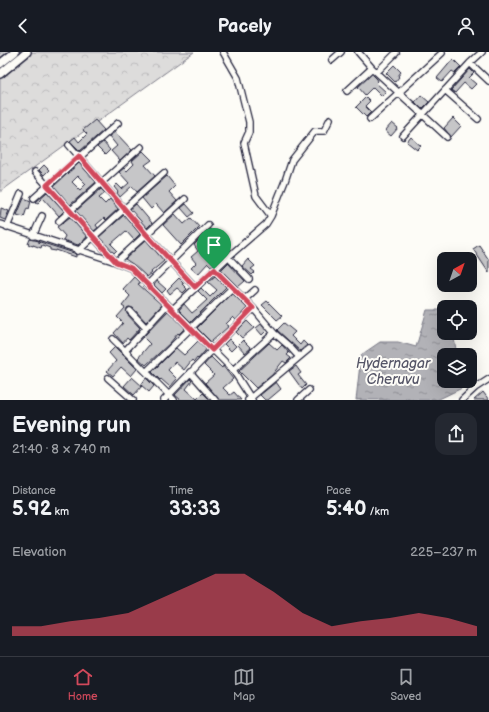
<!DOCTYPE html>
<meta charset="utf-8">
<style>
:root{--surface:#171b24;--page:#242831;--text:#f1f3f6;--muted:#9ea1a6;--line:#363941;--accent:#d1495b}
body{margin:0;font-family:"Balsamiq Sans",sans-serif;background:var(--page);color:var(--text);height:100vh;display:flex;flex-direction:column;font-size:15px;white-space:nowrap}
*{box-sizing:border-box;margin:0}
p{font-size:13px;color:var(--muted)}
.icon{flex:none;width:22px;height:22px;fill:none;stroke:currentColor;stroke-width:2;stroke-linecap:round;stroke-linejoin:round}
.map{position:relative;height:348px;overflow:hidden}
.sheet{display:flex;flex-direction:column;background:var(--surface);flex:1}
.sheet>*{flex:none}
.needle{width:26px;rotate:40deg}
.controls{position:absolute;left:437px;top:200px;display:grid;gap:8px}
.controls a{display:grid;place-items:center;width:40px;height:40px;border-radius:8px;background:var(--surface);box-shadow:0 4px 16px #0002;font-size:20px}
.pin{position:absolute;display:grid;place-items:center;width:34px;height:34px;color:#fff;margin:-41px -17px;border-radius:50% 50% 50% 0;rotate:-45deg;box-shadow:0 0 4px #0007}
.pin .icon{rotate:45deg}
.round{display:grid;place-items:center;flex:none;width:42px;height:42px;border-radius:12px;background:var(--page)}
.summary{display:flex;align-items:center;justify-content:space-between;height:68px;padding:0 12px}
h1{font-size:22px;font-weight:700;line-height:30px}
.stats{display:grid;grid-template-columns:repeat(3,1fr);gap:6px;height:68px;padding:4px 12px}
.stats div{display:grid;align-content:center}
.stats b{font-size:20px;font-weight:700}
.stats small{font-size:11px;font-weight:400}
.stats p{font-size:11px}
.chart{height:112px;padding:8px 12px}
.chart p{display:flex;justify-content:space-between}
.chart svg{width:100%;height:72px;margin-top:4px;fill:var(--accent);opacity:.7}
header{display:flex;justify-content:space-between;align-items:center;height:52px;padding:0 12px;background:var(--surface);font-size:18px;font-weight:700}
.dock{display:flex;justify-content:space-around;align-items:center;height:56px;border-top:1px solid var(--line);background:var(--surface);font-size:11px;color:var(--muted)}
.dock a{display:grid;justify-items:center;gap:2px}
.dock .on{color:var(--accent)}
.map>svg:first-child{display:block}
.forest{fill:url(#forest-crowns);stroke:#807f8b}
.water{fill:url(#water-ripples);stroke:#787885}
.building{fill:#c6c6c8;stroke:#22223b;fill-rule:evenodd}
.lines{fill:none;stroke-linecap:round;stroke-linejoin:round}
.minor-casing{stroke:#22223b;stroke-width:8}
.major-casing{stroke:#22223b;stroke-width:10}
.minor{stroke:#fdfcf7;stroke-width:5.5}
.major{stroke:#fdfcf7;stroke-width:7}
.route-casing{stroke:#fff;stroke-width:8}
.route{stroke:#d1495b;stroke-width:5}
.labels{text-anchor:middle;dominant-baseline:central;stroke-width:4;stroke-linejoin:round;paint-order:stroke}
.water-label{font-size:14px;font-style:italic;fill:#545466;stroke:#fdfcf7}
</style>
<header><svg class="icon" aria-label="back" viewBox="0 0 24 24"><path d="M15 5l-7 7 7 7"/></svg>Pacely<svg class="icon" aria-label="person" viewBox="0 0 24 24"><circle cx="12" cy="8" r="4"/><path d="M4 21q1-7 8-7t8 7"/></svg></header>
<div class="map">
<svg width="489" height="348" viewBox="0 0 489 348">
<defs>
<pattern id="forest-crowns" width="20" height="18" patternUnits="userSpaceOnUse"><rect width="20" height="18" fill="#dddcdb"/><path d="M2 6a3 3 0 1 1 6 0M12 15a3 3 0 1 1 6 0" fill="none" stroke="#bdbcbd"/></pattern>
<pattern id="water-ripples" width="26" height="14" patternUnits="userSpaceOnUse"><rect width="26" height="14" fill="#b2b2b7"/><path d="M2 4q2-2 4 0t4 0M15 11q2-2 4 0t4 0" fill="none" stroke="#909096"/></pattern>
</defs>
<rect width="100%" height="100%" fill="#fdfcf7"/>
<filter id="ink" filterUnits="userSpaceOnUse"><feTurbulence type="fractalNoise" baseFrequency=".025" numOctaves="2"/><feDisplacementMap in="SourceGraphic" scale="8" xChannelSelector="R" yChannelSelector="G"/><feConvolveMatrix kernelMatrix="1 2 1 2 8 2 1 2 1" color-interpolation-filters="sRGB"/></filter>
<g filter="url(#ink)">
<path class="forest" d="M0 0H194L0 140Z"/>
<path class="water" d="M427 258H444V281H453L457 303H444V329H461L462 336 437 348H356L361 303 380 290H398L416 295Z"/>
<path class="building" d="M453 7 461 15 455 21 452 19 442 30 437 26Z
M394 13 401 20 398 24 399 25 395 30 386 21Z
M470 17 474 21 469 26 476 32 471 37 464 31 455 41 451 38Z
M372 22 377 27 378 29 376 31 386 40 382 44 373 35 365 43 358 35Z
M421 43 429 50 422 57 415 50Z
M366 45 370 49 365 54 371 60 366 65 356 55Z
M453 66 461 74 451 85 444 76Z
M95 68 104 78 80 99 70 89 75 85 79 90 87 82 83 78Z
M392 71 398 76 391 84 385 79Z
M115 80 132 98 120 109 111 99 117 94 109 84Z
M411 85 421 94 417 98 407 90Z
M103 90 110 98 105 103 97 95Z
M143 99 152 108 145 113 155 124 137 140 132 134 120 145 117 141 118 140 114 135 117 132 122 137 129 131 119 120 124 116 127 119 134 112 132 109Z
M79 111 96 130 70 153 54 134ZM78 124 86 132 80 138 72 130Z
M44 113 49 118 44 123 39 118Z
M167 124 175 134 169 140 177 149 164 161 156 152 151 157 142 146Z
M101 137 105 141 99 146 105 152 110 147 118 157 106 168 104 166 96 173 98 176 94 179 76 159Z
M47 140 64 159 59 164 43 146 38 151 36 150Z
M24 146 31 149 29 157 27 156 24 165 17 163Z
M136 152 152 171 147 176 130 157Z
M186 152 194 161 189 165 181 156Z
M1 156 9 159 5 168 0 166Z
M175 162 184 172 191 166 199 175 181 193 163 173Z
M124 163 140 182 134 188 126 179 111 192 117 198 114 201 99 185Z
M70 165 87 185 78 193 63 188 65 184 57 175Z
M210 177 230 198 214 213 211 214 208 211 198 222 191 216 196 211 191 205 198 199 194 193Z
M30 187 39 189V191L40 190 74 201 76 203V205L56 198V199L50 198V196L42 193 41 196 33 193V194L28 192Z
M146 188 164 209 151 220 152 221 147 225 134 213 125 207Z
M479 193 489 208V221L473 197Z
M248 207 255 214 251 217 255 220 252 223 242 214Z
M228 211 245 229 238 235 221 218Z
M215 224 226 235 191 270 179 258 184 252 192 261 197 257 207 248 198 239 201 236 210 245 217 238 208 230Z
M134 225 140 231 138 232 162 253 146 270 133 256 129 255 127 256V262L140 276 129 288 127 286 123 291 114 281 123 271 117 265 125 256 122 254 130 244 123 237Z
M179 226 184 231 182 232 187 237 183 241 177 236 170 242 167 238Z
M157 229 166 237 162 241 154 233Z
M232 241 247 256 236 268 233 265 226 272 229 274 211 290 197 276Z
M267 249 282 264 277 268 262 253Z
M168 259 185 276 179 282 178 281 170 291 146 313 138 306 150 292 143 285Z
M247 269 254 276 242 286 236 280Z
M284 271 295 280 291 284 300 293 303 289 307 293 300 299 277 278Z
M261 272 266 279 262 283 256 276Z
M229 287 236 294 231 299 224 292Z
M243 288 251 296 245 301 238 293Z
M198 289 206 297 205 299 198 307 197 306 194 310 192 308 184 318 175 310 168 318 177 327 170 335 161 327 160 328 152 320 176 296 184 303Z
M269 291 277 298 282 293 289 301 287 303 291 306 286 311 283 309 272 323 256 336 239 319Z
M115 295 137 317 131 324 121 315 113 324 107 319 116 309 109 301Z
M211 305 222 316 223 314 233 327 223 336 230 343 234 340 241 348H219L205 331 214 323 204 313Z
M296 314 301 321 298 323 306 333 302 337 289 319Z
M132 325 142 334 134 343 124 334Z
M146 326 154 334 149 340 141 333Z
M190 327 192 329 186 337 197 347 203 341 209 347 208 348H181L175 343Z
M276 330 281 337 268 348H265L260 343Z
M483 340 489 348H474Z"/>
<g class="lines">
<g class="minor-casing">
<path id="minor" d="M358 0 372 16 447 85
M332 8 341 0
M470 11 489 29
M377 20 396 1
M445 38 478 67
M347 39 372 16
M370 67 442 1
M403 84 470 11 482 0
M69 93 146 182 195 235
M35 120 116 210 185 147
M34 146 118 71
M271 164 285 129 292 108 315 79H324L330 67
M59 169 141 95
M0 172 116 210 131 216 233 318 252 348
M7 175 21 142
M33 184 42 164
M78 199 164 121
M228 205 249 227
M214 217 253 256 274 281 289 294 299 305
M147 233 208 173
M244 248 255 238
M172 258 228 205 266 172 271 164 256 144 244 91 249 80V70L238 26 223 0
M130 259 146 276
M113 287 174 348
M125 299 167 253
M233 318 274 281
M146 320 232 236
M190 320 215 348
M108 326 133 348
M164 348 253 256
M248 348 309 297
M298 348 309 338
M462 348 475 336 489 327"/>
</g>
<g class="major-casing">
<path id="major" d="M0 12 15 0
M0 22 27 0"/>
</g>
<use href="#minor" class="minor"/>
<use href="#major" class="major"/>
</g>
</g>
<g class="lines" filter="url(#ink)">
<g class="route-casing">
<path id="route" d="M79 104 146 182 195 235 214 217 253 256 212 298 131 216 116 210 47 133Z"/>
</g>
<use href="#route" class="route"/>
</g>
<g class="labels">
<g class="water-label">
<text x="393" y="311">Hydernagar<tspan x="393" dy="16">Cheruvu</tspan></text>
</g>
</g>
</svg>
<div class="controls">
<a><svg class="needle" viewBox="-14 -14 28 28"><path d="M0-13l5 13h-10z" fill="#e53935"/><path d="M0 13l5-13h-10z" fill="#9ea1a6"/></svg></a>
<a><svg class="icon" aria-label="locate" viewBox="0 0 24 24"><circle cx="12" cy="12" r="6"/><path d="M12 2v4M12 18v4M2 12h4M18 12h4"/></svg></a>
<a><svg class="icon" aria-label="layers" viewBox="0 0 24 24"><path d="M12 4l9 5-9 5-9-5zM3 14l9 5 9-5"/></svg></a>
</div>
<div class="pin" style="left:214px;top:217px;background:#1e9e55"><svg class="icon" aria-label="arrive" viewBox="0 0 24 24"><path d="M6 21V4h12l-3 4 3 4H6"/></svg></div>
</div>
<section class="sheet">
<div class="summary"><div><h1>Evening run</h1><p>21:40 · 8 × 740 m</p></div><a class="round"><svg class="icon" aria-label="share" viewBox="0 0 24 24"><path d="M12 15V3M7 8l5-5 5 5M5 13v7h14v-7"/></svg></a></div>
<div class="stats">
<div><p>Distance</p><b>5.92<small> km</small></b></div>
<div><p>Time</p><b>33:33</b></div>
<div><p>Pace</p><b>5:40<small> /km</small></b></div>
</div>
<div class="chart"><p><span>Elevation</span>225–237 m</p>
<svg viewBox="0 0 160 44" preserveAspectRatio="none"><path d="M0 44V38L10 38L20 35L30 33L40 30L50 22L60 14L70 6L80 6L90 17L100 30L110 38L120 35L130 33L140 30L150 33L160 38V44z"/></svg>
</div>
</section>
<nav class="dock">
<a class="on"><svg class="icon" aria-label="home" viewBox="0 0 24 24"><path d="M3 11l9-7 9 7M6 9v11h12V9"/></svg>Home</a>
<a><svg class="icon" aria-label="map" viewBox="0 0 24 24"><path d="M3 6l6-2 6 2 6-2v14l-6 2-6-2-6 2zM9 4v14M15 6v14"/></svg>Map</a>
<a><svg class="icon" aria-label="saved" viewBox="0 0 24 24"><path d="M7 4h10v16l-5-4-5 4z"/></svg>Saved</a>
</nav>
